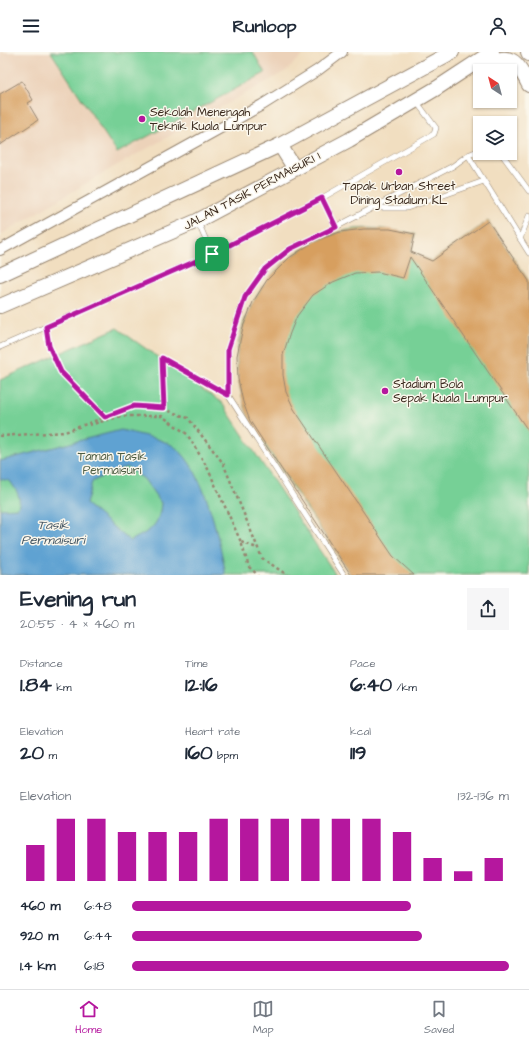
<!DOCTYPE html>
<meta charset="utf-8">
<style>
:root{--surface:#fff;--page:#f6f6f7;--text:#1f2937;--muted:#747a83;--line:#e0e1e3;--accent:#b5179e}
body{margin:0;font-family:"Architects Daughter",sans-serif;background:var(--page);color:var(--text);height:100vh;display:flex;flex-direction:column;font-size:15px;white-space:nowrap}
*{box-sizing:border-box;margin:0}
p{font-size:13px;color:var(--muted)}
.icon{flex:none;width:22px;height:22px;fill:none;stroke:currentColor;stroke-width:2;stroke-linecap:round;stroke-linejoin:round}
.map{position:relative;height:523px;overflow:hidden}
.side{display:flex;flex-direction:column;background:var(--surface);flex:1}
.side>*{flex:none}
.needle{width:26px;rotate:324deg}
.fabs{position:absolute;left:473px;top:12px;display:grid;gap:8px}
.fabs a{display:grid;place-items:center;width:44px;height:44px;border-radius:0px;background:var(--surface);box-shadow:0 1px 3px #0004;font-size:20px}
.pin{position:absolute;display:grid;place-items:center;width:34px;height:34px;color:#fff;margin:-17px;border-radius:8px;box-shadow:0 2px 6px #0006}
.round{display:grid;place-items:center;flex:none;width:42px;height:42px;border-radius:0px;background:var(--page)}
.head{display:flex;align-items:center;justify-content:space-between;height:68px;padding:0 20px}
h1{font-size:22px;font-weight:800;line-height:30px}
.stats{display:grid;grid-template-columns:repeat(3,1fr);gap:6px;height:68px;padding:4px 20px}
.stats div{display:grid;align-content:center}
.stats b{font-size:20px;font-weight:800}
.stats small{font-size:11px;font-weight:400}
.stats p{font-size:11px}
.chart{height:112px;padding:8px 20px}
.chart p{display:flex;justify-content:space-between}
.chart svg{width:100%;height:72px;margin-top:4px;stroke:var(--accent);stroke-width:6}
ul{padding:0 20px;list-style:none;font-size:13px}
li{display:grid;grid-template-columns:64px 48px 1fr;align-items:center;height:30px}
li i{height:10px;border-radius:5px;background:var(--accent)}
header{display:flex;justify-content:space-between;align-items:center;height:52px;padding:0 20px;background:var(--surface);font-size:18px;font-weight:800}
.menu{display:flex;justify-content:space-around;align-items:center;height:56px;border-top:1px solid var(--line);background:var(--surface);font-size:11px;color:var(--muted)}
.menu a{display:grid;justify-items:center;gap:2px}
.menu .current{color:var(--accent)}
.map>svg:first-child{display:block}
.built{fill:#ecd2b9}
.green{fill:#76d096;stroke:#587d5a}
.water{fill:#5ea2d2;stroke:#4c6678;fill-rule:evenodd}
.building{fill:#d79f5e}
.lines{fill:none;stroke-linecap:round;stroke-linejoin:round}
.lane-casing{stroke:#96846f;stroke-width:6}
.street-casing{stroke:#96846f;stroke-width:12}
.secondary-casing{stroke:#96846f;stroke-width:16}
.path{stroke:#96846f;stroke-width:2.5;stroke-dasharray:3 3;stroke-linecap:butt}
.lane{stroke:#fff;stroke-width:5}
.street{stroke:#fff;stroke-width:10}
.secondary{stroke:#fff;stroke-width:14}
.route-casing{stroke:#fff;stroke-width:8}
.route{stroke:#b5179e;stroke-width:5}
.poi-dot{fill:#b5179e;stroke:#fbf7ec;stroke-width:1.5}
.labels{text-anchor:middle;dominant-baseline:central;stroke-width:3;stroke-linejoin:round;paint-order:stroke}
.poi-label{font-size:12px;fill:#3b2a1e;stroke:#fbf7ec;text-anchor:start}
.street-label{font-size:12px;fill:#3b2a1e;stroke:#fbf7ec}
.park-label{font-size:12px;fill:#4d5c42;stroke:#fbf7ec}
.water-label{font-size:13px;font-style:italic;fill:#495a66;stroke:#fbf7ec}
</style>
<header><svg class="icon" aria-label="menu" viewBox="0 0 24 24"><path d="M4 6h16M4 12h16M4 18h16"/></svg>Runloop<svg class="icon" aria-label="person" viewBox="0 0 24 24"><circle cx="12" cy="8" r="4"/><path d="M4 21q1-7 8-7t8 7"/></svg></header>
<div class="map">
<svg width="529" height="523" viewBox="0 0 529 523">
<rect width="100%" height="100%" fill="#fbf7ec"/>
<filter id="ink" filterUnits="userSpaceOnUse"><feTurbulence type="fractalNoise" baseFrequency=".025" numOctaves="2"/><feDisplacementMap in="SourceGraphic" scale="8" xChannelSelector="R" yChannelSelector="G"/><feConvolveMatrix kernelMatrix="1 2 1 2 8 2 1 2 1" color-interpolation-filters="sRGB"/></filter>
<filter id="wash" filterUnits="userSpaceOnUse"><feTurbulence type="fractalNoise" baseFrequency=".012" numOctaves="4" result="noise"/><feDisplacementMap in="SourceGraphic" scale="16" xChannelSelector="R" yChannelSelector="G"/><feGaussianBlur stdDeviation="0.9" result="paint"/><feColorMatrix in="noise" values="0 0 0 0 0 0 0 0 0 0 0 0 0 0 0 0 0 1.4 0 .05"/><feComposite in="paint" operator="in"/></filter>
<g filter="url(#wash)">
<rect width="100%" height="100%" fill="#f1dec0"/>
<path class="built" d="M0 0H306L286 19 114 115 0 183Z"/>
<path class="green" d="M51 0H253L265 21 117 101Z
M488 169 529 229V523H351L251 373C243 351 236 328 237 304 241 247 285 195 339 180 364 173 390 177 415 182L411 200 432 209Z
M117 276 222 351 336 523H0V328Z"/>
<path class="water" d="M121 378C136 382 154 385 168 391 203 406 219 488 226 523H0V457L18 456C22 445 16 438 10 429L0 427V409ZM127 415 144 427 161 451C159 475 151 478 130 489L86 452 92 430 103 424Z"/>
<g id="blocks">
<path class="building" d="M22 29 33 48 28 51 38 68 0 93V42Z
M488 169 529 229V380L410 205 403 226 378 220 355 221 333 230 313 243 297 264 290 281 283 303V323L286 340 294 357 393 504 414 523H351L250 369 243 350 238 327 237 304 243 275 253 250 267 228 289 206 315 189 340 180 364 177H390L415 182 411 200 432 209Z"/>
</g>
</g>
<g filter="url(#ink)">
<use href="#blocks" fill-opacity="0" stroke="#96846f" stroke-width="1"/>
<g class="lines">
<g class="lane-casing">
<path id="lane" d="M501 101 529 139
M468 103 529 201
M322 146 336 175
M374 156H407L484 129
M198 170 212 202
M520 187 529 164
M0 295 212 202 322 146 434 82 436 76 416 49
M344 523 228 343V297L245 245 265 217 290 197 336 175 453 114 468 103 480 98"/>
</g>
<g class="street-casing">
<path id="street" d="M0 198 262 53 318 18 342 0"/>
</g>
<g class="secondary-casing">
<path id="secondary" d="M528 0 529 2
M483 13C512 0 516 8 529 33
M280 93 295 117
M0 223 280 93 452 0
M0 254 197 169 349 88 437 36 492 0"/>
</g>
<path class="path" d="M47 282C54 320 79 339 105 365
M164 357 162 306 221 339
M89 373 122 364H162L187 382 207 415 241 490 249 515 258 523
M0 384 65 380 134 354 164 357 188 366 223 411 262 506 287 523
M241 490 257 496"/>
<use href="#lane" class="lane"/>
<use href="#street" class="street"/>
<use href="#secondary" class="secondary"/>
</g>
</g>
<g class="lines" filter="url(#ink)">
<g class="route-casing">
<path id="route" d="M322 146 336 175 290 197 265 217 245 245 228 297V343L162 306 164 356 134 354 105 365 61 320 49 294 46 275 212 202Z"/>
</g>
<use href="#route" class="route"/>
</g>
<g class="poi-dot">
<circle cx="142" cy="67" r="4"/>
<circle cx="399" cy="120" r="4"/>
<circle cx="385" cy="339" r="4"/>
</g>
<g class="labels">
<g class="poi-label">
<text x="150" y="60">Sekolah Menengah<tspan x="150" dy="14">Teknik Kuala Lumpur</tspan></text>
<text x="399" y="134" text-anchor="middle">Tapak Urban Street<tspan x="399" dy="14">Dining Stadium KL</tspan></text>
<text x="393" y="332">Stadium Bola<tspan x="393" dy="14">Sepak Kuala Lumpur</tspan></text>
</g>
<g class="street-label">
<text transform="translate(252 139) rotate(-28)">JALAN TASIK PERMAISURI 1</text>
</g>
<g class="park-label">
<text x="112" y="404">Taman Tasik<tspan x="112" dy="14">Permaisuri</tspan></text>
</g>
<g class="water-label">
<text x="53" y="473">Tasik<tspan x="53" dy="15">Permaisuri</tspan></text>
</g>
</g>
</svg>
<div class="fabs">
<a><svg class="needle" viewBox="-14 -14 28 28"><path d="M0-13l5 13h-10z" fill="#e53935"/><path d="M0 13l5-13h-10z" fill="#747a83"/></svg></a>
<a><svg class="icon" aria-label="layers" viewBox="0 0 24 24"><path d="M12 4l9 5-9 5-9-5zM3 14l9 5 9-5"/></svg></a>
</div>
<div class="pin" style="left:212px;top:202px;background:#1e9e55"><svg class="icon" aria-label="arrive" viewBox="0 0 24 24"><path d="M6 21V4h12l-3 4 3 4H6"/></svg></div>
</div>
<section class="side">
<div class="head"><div><h1>Evening run</h1><p>20:55 · 4 × 460 m</p></div><a class="round"><svg class="icon" aria-label="share" viewBox="0 0 24 24"><path d="M12 15V3M7 8l5-5 5 5M5 13v7h14v-7"/></svg></a></div>
<div class="stats">
<div><p>Distance</p><b>1.84<small> km</small></b></div>
<div><p>Time</p><b>12:16</b></div>
<div><p>Pace</p><b>6:40<small> /km</small></b></div>
</div>
<div class="stats">
<div><p>Elevation</p><b>20<small> m</small></b></div>
<div><p>Heart rate</p><b>160<small> bpm</small></b></div>
<div><p>kcal</p><b>119</b></div>
</div>
<div class="chart"><p><span>Elevation</span>132–136 m</p>
<svg viewBox="0 0 160 44" preserveAspectRatio="none"><path d="M5 44V22M15 44V6M25 44V6M35 44V14M45 44V14M55 44V14M65 44V6M75 44V6M85 44V6M95 44V6M105 44V6M115 44V6M125 44V14M135 44V30M145 44V38M155 44V30"/></svg>
</div>
<ul>
<li><b>460 m</b>6:48<i style="width:74%"></i></li>
<li><b>920 m</b>6:44<i style="width:77%"></i></li>
<li><b>1.4 km</b>6:18<i style="width:100%"></i></li>
</ul>
</section>
<nav class="menu">
<a class="current"><svg class="icon" aria-label="home" viewBox="0 0 24 24"><path d="M3 11l9-7 9 7M6 9v11h12V9"/></svg>Home</a>
<a><svg class="icon" aria-label="map" viewBox="0 0 24 24"><path d="M3 6l6-2 6 2 6-2v14l-6 2-6-2-6 2zM9 4v14M15 6v14"/></svg>Map</a>
<a><svg class="icon" aria-label="saved" viewBox="0 0 24 24"><path d="M7 4h10v16l-5-4-5 4z"/></svg>Saved</a>
</nav>
